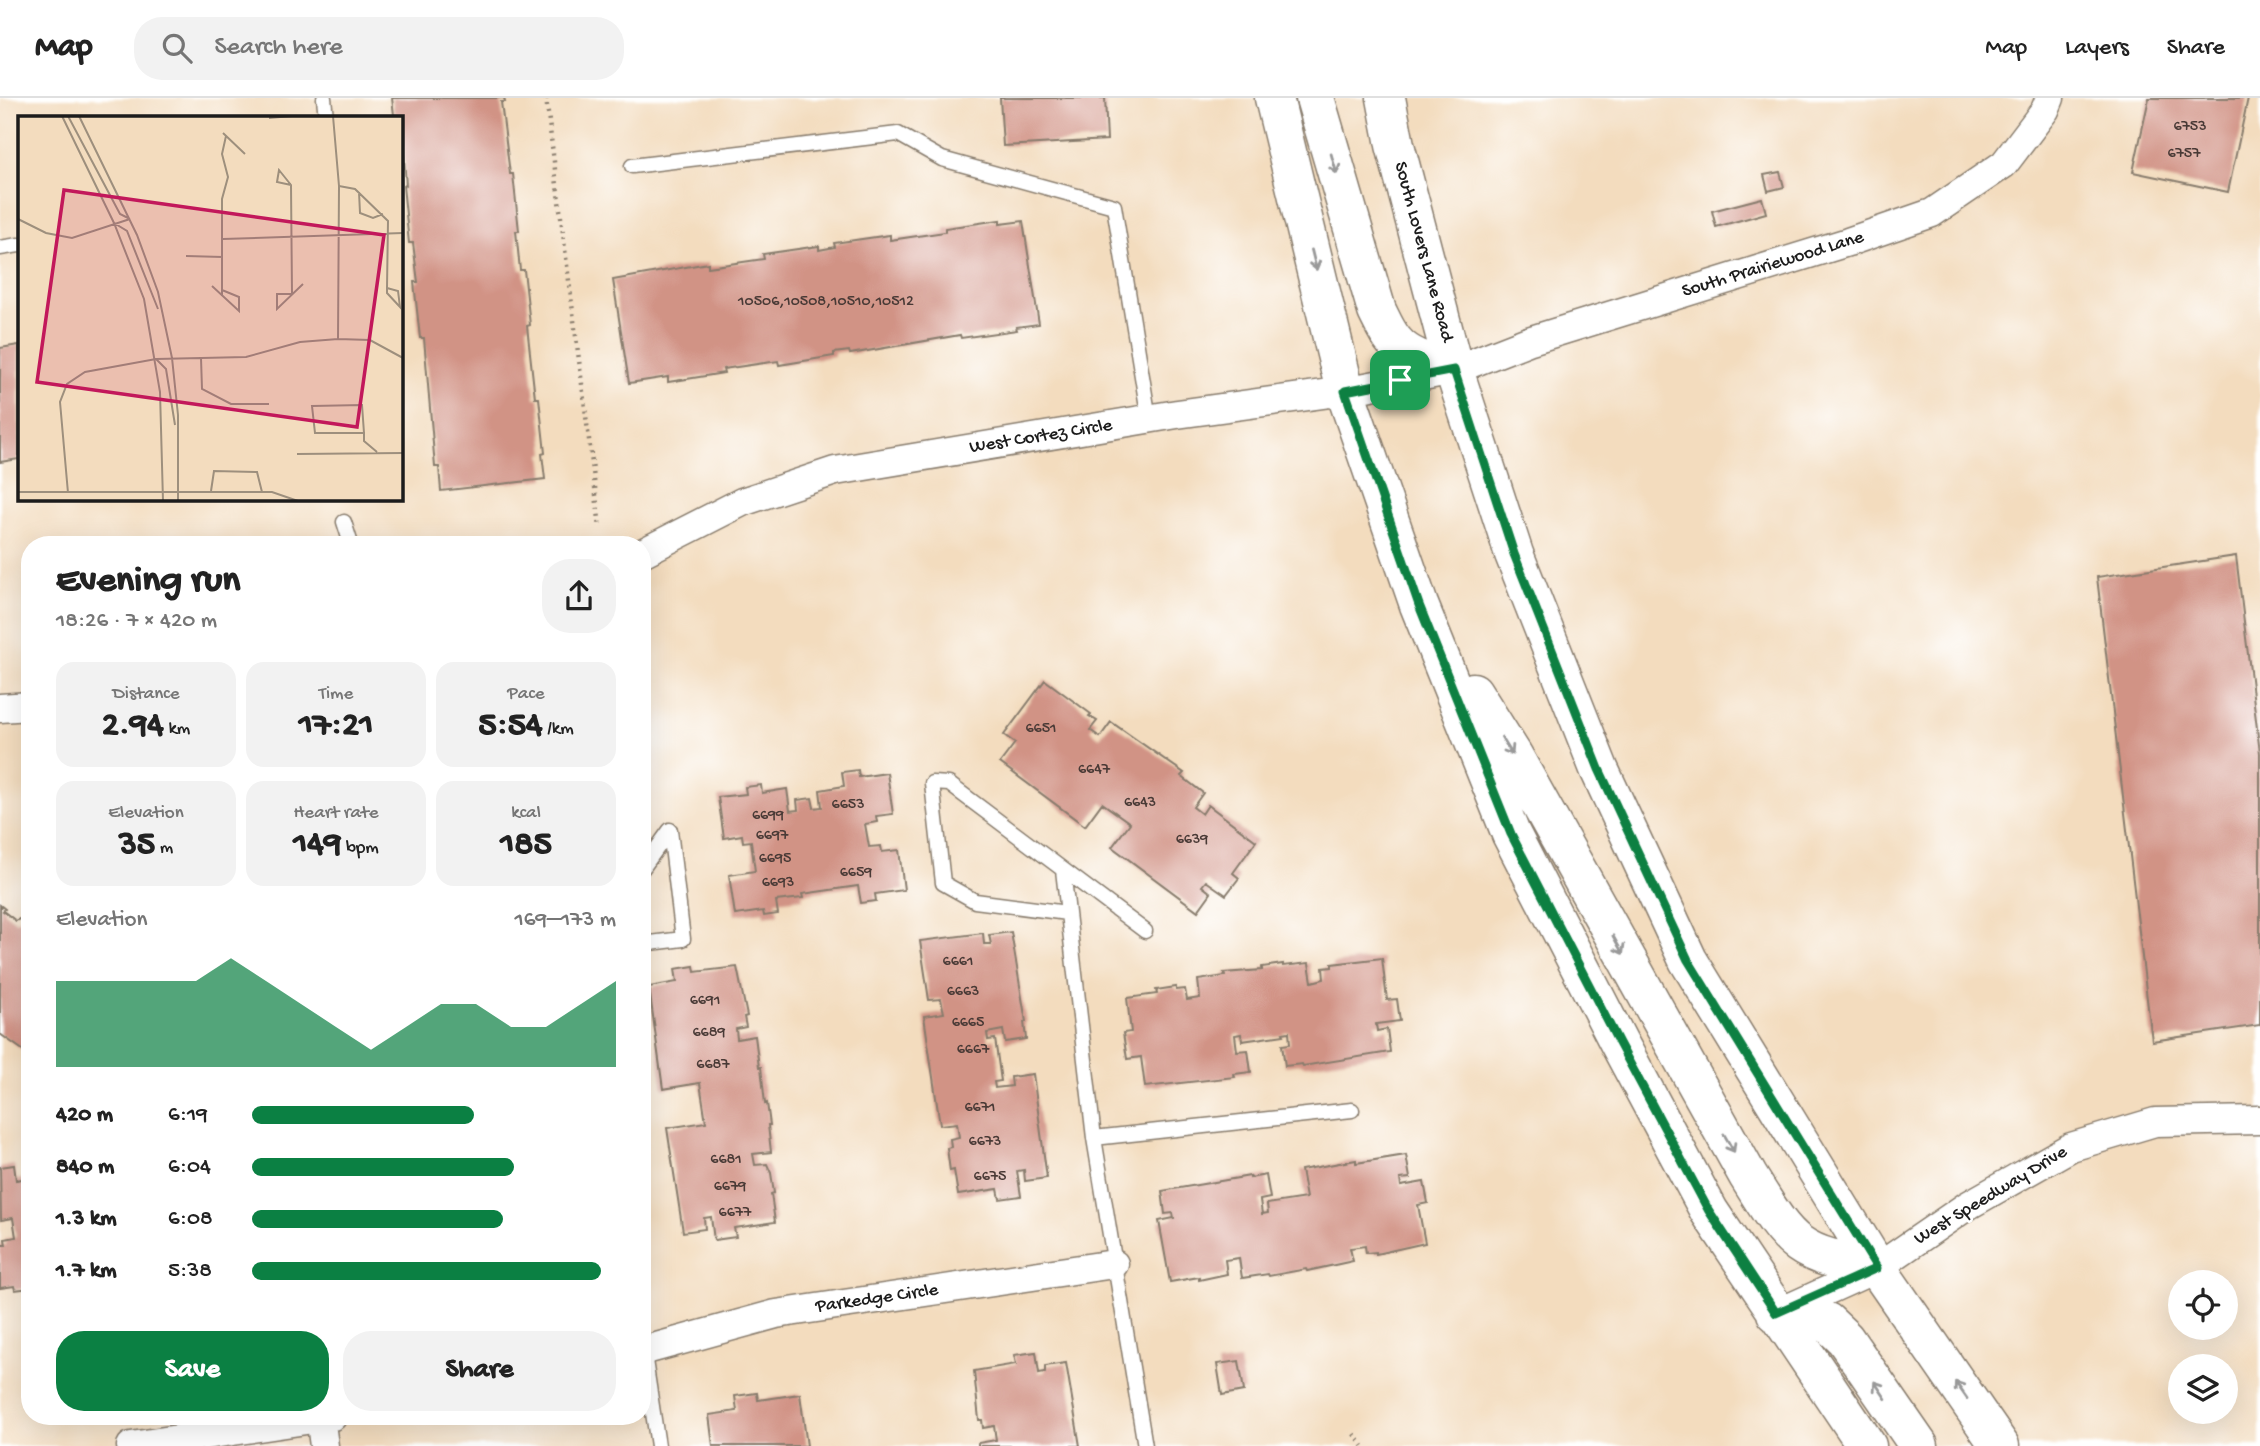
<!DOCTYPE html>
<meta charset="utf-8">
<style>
:root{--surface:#fff;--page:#f2f2f2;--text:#222;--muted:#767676;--line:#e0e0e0;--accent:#0b8043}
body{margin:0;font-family:"Gochi Hand",sans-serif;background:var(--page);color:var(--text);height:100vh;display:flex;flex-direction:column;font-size:26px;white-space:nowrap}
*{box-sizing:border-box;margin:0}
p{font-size:23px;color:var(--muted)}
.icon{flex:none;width:38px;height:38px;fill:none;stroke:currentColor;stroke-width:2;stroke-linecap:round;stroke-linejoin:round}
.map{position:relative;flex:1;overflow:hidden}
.details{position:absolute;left:21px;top:438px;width:630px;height:889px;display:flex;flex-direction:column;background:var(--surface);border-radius:28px;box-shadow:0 7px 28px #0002}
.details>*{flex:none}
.controls{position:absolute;left:2168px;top:1172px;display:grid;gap:14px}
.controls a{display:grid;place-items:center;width:70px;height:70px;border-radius:50%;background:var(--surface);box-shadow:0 7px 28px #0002;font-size:35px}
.pin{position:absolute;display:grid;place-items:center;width:60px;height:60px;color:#fff;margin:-30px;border-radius:14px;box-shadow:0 4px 10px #0006}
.round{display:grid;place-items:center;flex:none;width:74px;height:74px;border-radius:28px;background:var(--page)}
.head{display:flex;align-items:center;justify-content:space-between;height:119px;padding:0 35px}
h1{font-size:38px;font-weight:800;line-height:52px}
.figures{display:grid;grid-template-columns:repeat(3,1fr);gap:10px;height:119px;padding:7px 35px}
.figures div{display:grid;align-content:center;border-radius:18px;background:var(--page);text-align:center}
.figures b{font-size:35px;font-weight:800}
.figures small{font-size:19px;font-weight:400}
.figures p{font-size:19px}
.chart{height:196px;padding:14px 35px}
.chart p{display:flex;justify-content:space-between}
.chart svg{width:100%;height:126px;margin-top:7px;fill:var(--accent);opacity:.7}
.cta{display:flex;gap:14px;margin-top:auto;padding:14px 35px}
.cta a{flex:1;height:80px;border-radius:28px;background:var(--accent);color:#fff;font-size:28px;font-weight:800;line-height:80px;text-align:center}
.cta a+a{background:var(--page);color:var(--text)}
ul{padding:0 35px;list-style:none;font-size:23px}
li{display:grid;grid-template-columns:112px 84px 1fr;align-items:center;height:52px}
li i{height:18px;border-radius:9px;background:var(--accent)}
header{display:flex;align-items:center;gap:42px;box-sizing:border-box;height:98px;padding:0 35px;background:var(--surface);border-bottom:2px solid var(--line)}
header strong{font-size:33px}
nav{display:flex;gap:38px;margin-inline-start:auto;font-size:24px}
.search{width:490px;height:63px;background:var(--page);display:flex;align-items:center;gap:18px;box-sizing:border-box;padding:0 24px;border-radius:28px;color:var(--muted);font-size:26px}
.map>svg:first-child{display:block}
.building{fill:#d19385}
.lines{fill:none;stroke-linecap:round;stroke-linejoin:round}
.service-casing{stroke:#887c6d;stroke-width:17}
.minor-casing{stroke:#887c6d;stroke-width:31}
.primary-casing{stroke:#887c6d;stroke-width:41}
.path{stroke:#887c6d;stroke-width:4.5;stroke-dasharray:2 5;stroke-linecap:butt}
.service{stroke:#fff;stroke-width:14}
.minor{stroke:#fff;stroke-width:28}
.primary{stroke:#fff;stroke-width:38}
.oneway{stroke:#999}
.route-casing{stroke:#fff;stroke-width:14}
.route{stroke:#0b8043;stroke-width:9}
.labels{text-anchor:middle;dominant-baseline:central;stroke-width:5;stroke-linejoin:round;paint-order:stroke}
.number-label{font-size:16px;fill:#493a36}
.street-label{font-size:19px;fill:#1c1c1c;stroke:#fff}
.inset-road{fill:none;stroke:#9d8f7d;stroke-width:2}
.view{fill:#c2185b;fill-opacity:0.15;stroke:#c2185b;stroke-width:3.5}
.inset-edge{fill:none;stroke:#1c1c1c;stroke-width:3.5}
</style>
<header>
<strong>Map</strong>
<div class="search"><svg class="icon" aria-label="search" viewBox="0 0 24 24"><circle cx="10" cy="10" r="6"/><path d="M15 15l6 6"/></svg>Search here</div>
<nav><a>Map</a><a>Layers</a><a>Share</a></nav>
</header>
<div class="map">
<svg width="2260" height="1348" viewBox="0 0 2260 1348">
<rect width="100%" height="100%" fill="#fff"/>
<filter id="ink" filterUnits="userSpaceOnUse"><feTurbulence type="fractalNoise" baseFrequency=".0143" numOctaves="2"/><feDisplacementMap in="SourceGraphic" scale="14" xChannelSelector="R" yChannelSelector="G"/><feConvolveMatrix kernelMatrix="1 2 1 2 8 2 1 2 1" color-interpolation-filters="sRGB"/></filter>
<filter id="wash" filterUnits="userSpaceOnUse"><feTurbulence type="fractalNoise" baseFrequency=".00686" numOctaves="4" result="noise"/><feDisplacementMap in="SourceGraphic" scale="28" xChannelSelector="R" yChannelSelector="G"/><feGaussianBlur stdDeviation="1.57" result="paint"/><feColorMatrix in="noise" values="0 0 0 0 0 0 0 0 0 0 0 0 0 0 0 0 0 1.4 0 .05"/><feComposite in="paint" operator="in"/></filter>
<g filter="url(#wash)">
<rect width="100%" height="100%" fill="#f3dcbe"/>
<g id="blocks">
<path class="building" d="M392 0H504L505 4H501L510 76H513L519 133H516L520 172H524L530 227 527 228 535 300H539L545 355 542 356 545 381 441 393 439 369H435L424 240H420L414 184H418L413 145H409L403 88 406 87 401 19 394 17Z
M1000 0H1105L1107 42 1003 48Z
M2149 0H2248L2228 94 2133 74Z
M1780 74 1784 89 1768 93 1764 77Z
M1762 100 1766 115 1716 129 1712 113Z
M1000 122V126L1023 123 1039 226 1016 229 1017 232 961 240 960 237 850 256 849 253 834 255V258L779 267 778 263 723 271 724 275 668 284V279L629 285 613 182 708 165V169L764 161 763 156 819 148V152L835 149 834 145 890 137V142L945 134V130Z
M19 247V361L0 364V250Z
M2236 458 2260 655V927L2152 943 2097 479Z
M1045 582 1091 616 1089 618 1097 623 1090 632 1100 639 1111 624 1184 675 1181 678 1203 695 1193 709 1202 716 1208 707 1256 743 1233 775 1239 780 1226 797 1206 783 1202 788 1211 795 1198 813 1112 749 1130 725 1102 705 1085 728 1000 665 1015 645 1004 637Z
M858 672 859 679 887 675 893 716 876 718 877 724 865 726 869 749 881 748 882 754 899 752 904 792 875 796 876 803 861 805 858 788 802 796 803 800 776 803 778 816 764 818 763 813 735 817 729 777 755 773 751 743 743 744 742 737 724 740 718 699 746 696 745 689 761 687 762 695 787 691 790 713 798 712 797 702 812 700 814 710 822 709 820 692 844 688 842 674Z
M0 807 5 811 3 813 16 823 19 821 30 829V957L0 936Z
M1011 834 1026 924H1024L1026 941 1005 944 1003 932 987 935 988 942 995 941 1001 983 994 984 995 990 1012 988 1011 979 1033 976 1047 1080 1025 1083 1024 1072 1017 1073 1021 1098 1000 1101 998 1091 958 1097 954 1072 950 1073 947 1050 951 1049 950 1041 959 1039 957 1025 940 1027 924 918 944 915 941 901 929 902 920 843 983 835 984 846H991L989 837Z
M1382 860 1387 902 1397 901 1400 923 1376 926 1377 933 1387 931 1390 954 1303 968 1302 966 1285 968 1282 947 1290 946 1289 934 1283 935 1284 937 1242 943 1241 936 1235 937 1237 953 1248 952 1251 974 1234 976 1235 979 1145 989 1141 959 1127 961 1123 935 1131 934 1127 900 1157 896 1156 892 1176 889V892L1185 891 1187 902 1200 900 1198 882 1225 878 1224 875 1262 872V869L1283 866V868L1309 865 1312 884 1324 881 1323 870 1332 869V866Z
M694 868 695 874 737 869 747 918 744 919 746 929 736 931 737 941 755 938 759 969H761L765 1006 767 1005 770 1027H768L771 1054 753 1056 755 1067 767 1066 771 1075 774 1095 771 1096 775 1124 734 1130 736 1139 714 1142 711 1119 704 1120 705 1131 683 1134 667 1030 706 1024 700 985 663 991 649 889 677 884 675 871Z
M1406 1057 1410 1080 1400 1081 1401 1088 1424 1084 1428 1105 1418 1107 1425 1145 1376 1156V1154L1366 1155 1365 1148 1350 1150 1353 1163 1307 1173 1306 1171 1269 1178 1268 1176 1242 1180 1239 1160 1225 1162 1227 1176 1199 1182V1179L1170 1184 1159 1123 1174 1120 1173 1115 1165 1116 1162 1093 1250 1078V1080L1266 1077 1270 1100 1260 1102 1262 1116 1268 1115 1267 1106 1306 1100 1301 1072 1356 1062V1065Z
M14 1067 16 1082 28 1080 27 1075H30V1190L15 1192 14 1188 0 1190V1147H6L5 1141 16 1139 13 1120 1 1122 0 1069Z
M1036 1254 1039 1275 1045 1274V1268L1066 1265 1080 1348H978V1345L996 1342 994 1328 983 1330 982 1322H979L974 1273 1016 1266 1014 1257Z
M1239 1263 1244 1293 1222 1297 1217 1266Z
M757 1295 758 1302 800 1296 807 1348H713L709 1317 737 1313 735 1298Z"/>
</g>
</g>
<g filter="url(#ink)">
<use href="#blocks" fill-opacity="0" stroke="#887c6d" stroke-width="2"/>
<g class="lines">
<g class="service-casing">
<path id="service" d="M324 0 326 19
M632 68 898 36 942 61 1114 108 1149 321
M0 150 19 147
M344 424 351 446
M642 771 670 732 683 841 642 846
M1063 772 1094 1040 1145 1348
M1067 815 975 803 943 785 932 685 949 686 1145 833
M1094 1040 1352 1012
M643 1249 658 1348"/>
</g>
<g class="minor-casing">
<path id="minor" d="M642 455 742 404 835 373 1177 316 1345 293 1454 272 1528 243 1848 144 1932 115 2004 66 2045 12 2050 0
M0 610 30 608
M1782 1213 1877 1170 1967 1108 2071 1049 2155 1024 2260 1022
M642 1253 776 1216 1114 1166
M320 1318 324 1348
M131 1348 333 1318"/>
</g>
<g class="primary-casing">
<path id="primary" d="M1274 0 1345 293 1419 507 1511 736 1619 945 1709 1113 1867 1348
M1315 0 1377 213C1382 223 1387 235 1394 243 1408 261 1433 266 1454 272
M1386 0 1395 47 1454 272 1514 456 1599 671 1688 862 1877 1170 2000 1348
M1473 594 1514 659 1748 1078C1791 1147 1794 1156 1877 1170
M1776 1215 1808 1216 1827 1224 1845 1241 1919 1348"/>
</g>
<path class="path" d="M546 0 600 429
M1354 1336 1363 1348"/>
<use href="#service" class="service"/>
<use href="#minor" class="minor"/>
<use href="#primary" class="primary"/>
</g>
<defs><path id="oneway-shaft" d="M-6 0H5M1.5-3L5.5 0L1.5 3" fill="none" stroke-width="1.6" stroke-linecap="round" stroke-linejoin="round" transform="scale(1.75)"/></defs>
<g class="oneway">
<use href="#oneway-shaft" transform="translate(1334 66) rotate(74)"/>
<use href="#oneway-shaft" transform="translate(1314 162) rotate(76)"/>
<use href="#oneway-shaft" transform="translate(1507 648) rotate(58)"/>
<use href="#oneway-shaft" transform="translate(1618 847) rotate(61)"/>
<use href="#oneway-shaft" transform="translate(1729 1045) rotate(60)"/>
<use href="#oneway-shaft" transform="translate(1880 1292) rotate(-124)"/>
<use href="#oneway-shaft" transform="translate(1961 1292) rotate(-125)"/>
</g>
</g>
<g class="lines" filter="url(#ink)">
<g class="route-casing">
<path id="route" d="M1454 272 1514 456 1599 671 1688 862 1877 1170 1776 1215 1709 1113 1619 945 1511 736 1419 507 1345 293Z"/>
</g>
<use href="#route" class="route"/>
</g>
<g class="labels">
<g class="number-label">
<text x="2190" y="29">6753</text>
<text x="2184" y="56">6757</text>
<text x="826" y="204">10506,10508,10510,10512</text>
<text x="1041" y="631">6651</text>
<text x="1094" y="672">6647</text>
<text x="1140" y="705">6643</text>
<text x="848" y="707">6653</text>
<text x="768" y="718">6699</text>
<text x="772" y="738">6697</text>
<text x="1192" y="742">6639</text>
<text x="775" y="761">6695</text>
<text x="856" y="775">6659</text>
<text x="778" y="785">6693</text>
<text x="958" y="864">6661</text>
<text x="963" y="894">6663</text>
<text x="705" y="903">6691</text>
<text x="968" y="925">6665</text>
<text x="709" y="935">6689</text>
<text x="973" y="952">6667</text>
<text x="713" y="967">6687</text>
<text x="980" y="1010">6671</text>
<text x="985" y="1044">6673</text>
<text x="726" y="1062">6681</text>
<text x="990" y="1079">6675</text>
<text x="730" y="1089">6679</text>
<text x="735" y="1115">6677</text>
</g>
<g class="street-label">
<text transform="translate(1423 154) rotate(75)">South Lovers Lane Road</text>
<text transform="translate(1773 167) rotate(-17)">South Prairiewood Lane</text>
<text transform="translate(1041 339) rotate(-9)">West Cortez Circle</text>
<text transform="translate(1991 1098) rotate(-31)">West Speedway Drive</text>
<text transform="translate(877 1201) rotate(-8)">Parkedge Circle</text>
</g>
</g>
<g transform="translate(18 18)">
<rect width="385" height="385" fill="#f3dcbe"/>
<path class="inset-road" d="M44 0 96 107 126 183 142 276 145 385M50 0 102 98 112 103M61 0 119 119 140 176 154 242 160 299V385M315 0 321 70 320 223M251 2 274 0M205 17 227 38M273 69 259 66 261 54 273 69 274 178H259V193L285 168M321 70 337 73 370 105 369 172V177L382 191 380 175 369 172M341 76 342 97 355 102 365 98M0 103 28 117 54 122 112 103M96 107 109 115 140 193M205 123 385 117M168 140 205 141M194 170 221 195V181L204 174M204 180V83L210 61 204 38 208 20M183 242 184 273 213 288H251M138 243 148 253 157 309M346 317 344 289 294 290 297 317H346V325L359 336M279 338 385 337M193 375 196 355 239 356 244 376M0 376H254L280 385M50 377 42 286 49 268 67 256 138 243 228 241 282 226 320 223 352 224 385 242"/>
<path class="view" d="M46 74 366 119 339 311 19 266Z"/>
<rect width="385" height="385" class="inset-edge"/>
</g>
</svg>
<div class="controls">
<a><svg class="icon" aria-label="locate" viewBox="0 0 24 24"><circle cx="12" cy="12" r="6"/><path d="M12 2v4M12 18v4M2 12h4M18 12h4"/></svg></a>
<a><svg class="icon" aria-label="layers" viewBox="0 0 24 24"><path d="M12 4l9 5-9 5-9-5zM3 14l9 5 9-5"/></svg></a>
</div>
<div class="pin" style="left:1400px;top:282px;background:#1e9e55"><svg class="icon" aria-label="arrive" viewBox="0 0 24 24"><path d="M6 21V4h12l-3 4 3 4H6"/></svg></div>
<section class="details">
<div class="head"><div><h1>Evening run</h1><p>18:26 · 7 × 420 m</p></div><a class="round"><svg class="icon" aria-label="share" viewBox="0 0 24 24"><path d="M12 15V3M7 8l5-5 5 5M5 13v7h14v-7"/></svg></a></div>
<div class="figures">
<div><p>Distance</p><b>2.94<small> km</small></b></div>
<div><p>Time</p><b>17:21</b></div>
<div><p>Pace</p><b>5:54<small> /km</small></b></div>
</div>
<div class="figures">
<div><p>Elevation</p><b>35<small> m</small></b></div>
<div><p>Heart rate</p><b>149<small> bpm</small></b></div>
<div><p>kcal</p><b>185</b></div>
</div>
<div class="chart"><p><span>Elevation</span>169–173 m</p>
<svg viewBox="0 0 160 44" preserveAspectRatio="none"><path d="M0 44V14L10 14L20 14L30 14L40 14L50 6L60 14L70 22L80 30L90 38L100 30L110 22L120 22L130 30L140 30L150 22L160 14V44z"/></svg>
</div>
<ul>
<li><b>420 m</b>6:19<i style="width:61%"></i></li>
<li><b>840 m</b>6:04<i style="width:72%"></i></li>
<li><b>1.3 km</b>6:08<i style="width:69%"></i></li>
<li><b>1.7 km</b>5:38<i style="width:96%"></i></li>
</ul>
<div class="cta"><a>Save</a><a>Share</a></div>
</section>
</div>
